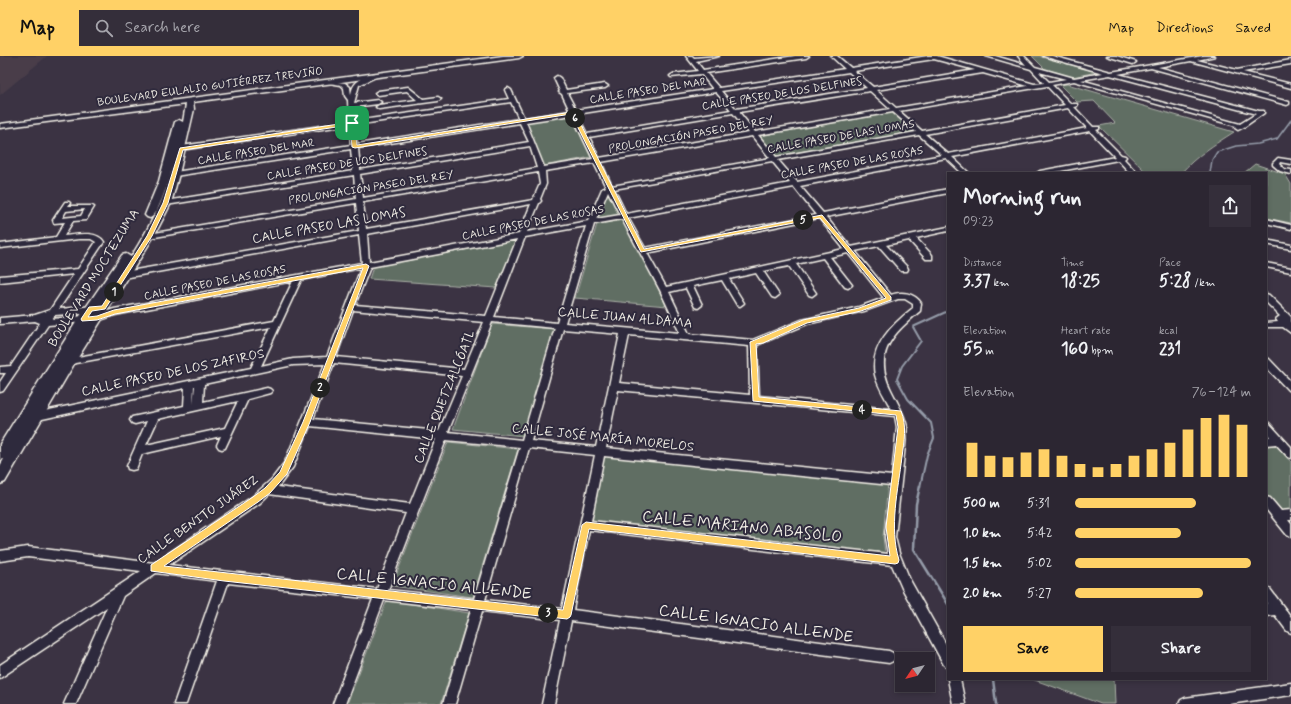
<!DOCTYPE html>
<meta charset="utf-8">
<style>
:root{--surface:#2c2632;--page:#342e3a;--text:#f1f3f6;--muted:#a6a5ac;--line:#48434d;--accent:#ffd166}
body{margin:0;font-family:Mynerve,sans-serif;background:var(--page);color:var(--text);height:100vh;display:flex;flex-direction:column;font-size:15px;white-space:nowrap}
*{box-sizing:border-box;margin:0}
p{font-size:13px;color:var(--muted)}
.icon{flex:none;width:22px;height:22px;fill:none;stroke:currentColor;stroke-width:2;stroke-linecap:round;stroke-linejoin:round}
.map{position:relative;flex:1;overflow:hidden}
.side{position:absolute;left:947px;top:116px;width:320px;height:508px;display:flex;flex-direction:column;background:var(--surface);border-radius:0px;box-shadow:0 2px 6px #0003,0 0 0 1px var(--line)}
.side>*{flex:none}
.needle{width:26px;rotate:235deg}
.tools{position:absolute;left:895px;top:596px;display:grid;gap:8px}
.tools a{display:grid;place-items:center;width:40px;height:40px;border-radius:0px;background:var(--surface);box-shadow:0 2px 6px #0003,0 0 0 1px var(--line);font-size:20px}
.pin{position:absolute;display:grid;place-items:center;width:34px;height:34px;color:#fff;margin:-17px;border-radius:8px;box-shadow:0 2px 6px #0006}
.km{position:absolute;width:20px;height:20px;margin:-10px;border-radius:50%;background:#222;color:#fff;font-size:11px;line-height:20px;text-align:center}
.round{display:grid;place-items:center;flex:none;width:42px;height:42px;border-radius:0px;background:var(--page)}
.headline{display:flex;align-items:center;justify-content:space-between;height:68px;padding:0 16px}
h1{font-size:22px;font-weight:800;line-height:30px}
.figures{display:grid;grid-template-columns:repeat(3,1fr);gap:6px;height:68px;padding:4px 16px}
.figures div{display:grid;align-content:center}
.figures b{font-size:17px;font-weight:800}
.figures small{font-size:11px;font-weight:400}
.figures p{font-size:11px}
.chart{height:112px;padding:8px 16px}
.chart p{display:flex;justify-content:space-between}
.chart svg{width:100%;height:72px;margin-top:4px;stroke:var(--accent);stroke-width:6}
.action{display:flex;gap:8px;margin-top:auto;padding:8px 16px}
.action a{flex:1;height:46px;border-radius:0px;background:var(--accent);color:#111;font-size:16px;font-weight:800;line-height:46px;text-align:center}
.action a+a{background:var(--page);color:var(--text)}
ul{padding:0 16px;list-style:none;font-size:13px}
li{display:grid;grid-template-columns:64px 48px 1fr;align-items:center;height:30px}
li i{height:10px;border-radius:5px;background:var(--accent)}
header{display:flex;align-items:center;gap:24px;box-sizing:border-box;height:56px;padding:0 20px;background:var(--accent);color:#111}
header strong{font-size:19px}
nav{display:flex;gap:22px;margin-inline-start:auto;font-size:14px}
.search{width:280px;height:36px;background:var(--page);display:flex;align-items:center;gap:10px;box-sizing:border-box;padding:0 14px;border-radius:0px;color:var(--muted);font-size:15px}
.map>svg:first-child{display:block}
.built{fill:#493e4a}
.green{fill:#616e64;stroke:#aab0a6}
.lines{fill:none;stroke-linecap:round;stroke-linejoin:round}
.stream-far2{stroke:#959ca9;stroke-width:1.5}
.stream-far1{stroke:#959ca9;stroke-width:2}
.stream{stroke:#959ca9;stroke-width:2.5}
.minor-casing{stroke:#f4f1e8;stroke-width:3}
.major-casing{stroke:#f4f1e8;stroke-width:3}
.minor{fill:#2f2a3d;fill-rule:evenodd}
.major{fill:#2f2a3d;fill-rule:evenodd}
.route{fill:#ffd166;stroke:#fff;fill-rule:evenodd}
.labels{text-anchor:middle;dominant-baseline:central;stroke-width:4;stroke-linejoin:round;paint-order:stroke}
.far-street-label{font-size:11px;fill:#f4f1e8;stroke:#2f2a3d}
.street-label{font-size:13px;fill:#f4f1e8;stroke:#2f2a3d}
.near-street-label{font-size:16px;fill:#f4f1e8;stroke:#2f2a3d}
</style>
<header>
<strong>Map</strong>
<div class="search"><svg class="icon" aria-label="search" viewBox="0 0 24 24"><circle cx="10" cy="10" r="6"/><path d="M15 15l6 6"/></svg>Search here</div>
<nav><a>Map</a><a>Directions</a><a>Saved</a></nav>
</header>
<div class="map">
<svg width="1291" height="648" viewBox="0 0 1291 648">
<rect width="100%" height="100%" fill="#3b3343"/>
<filter id="ink" filterUnits="userSpaceOnUse"><feTurbulence type="fractalNoise" baseFrequency=".025" numOctaves="2"/><feDisplacementMap in="SourceGraphic" scale="8" xChannelSelector="R" yChannelSelector="G"/><feConvolveMatrix kernelMatrix="1 2 1 2 8 2 1 2 1" color-interpolation-filters="sRGB"/></filter>
<g filter="url(#ink)">
<path class="built" d="M0 0H47L0 39Z"/>
<path class="green" d="M1032 0H1039L1097 16 1072 21 1045 13Z
M1067 28 1234 76C1215 88 1196 100 1181 117H1147L1099 70 1115 67 1094 45 1077 46 1060 29Z
M893 56 913 76 776 100 760 80Z
M571 59 591 101 544 110 526 66Z
M1255 108 1285 118 1291 128V167L1266 162V117H1244Z
M607 134 620 159 598 164Z
M623 163 667 250 575 242 597 168Z
M517 184 496 232 369 223 373 211Z
M492 268 554 273 523 380 453 373Z
M448 386 518 393 473 541 392 530Z
M1276 389 1291 406V454L1279 456 1266 439V390Z
M604 400 888 427 883 481 885 497 592 467Z
M387 544 469 557 441 648H347Z
M1032 623H1114L1115 648H1101Z"/>
<g class="lines">
<path class="stream-far2" d="M1210 117 1212 104 1217 96 1236 90 1258 88 1277 83 1291 64"/>
<path class="stream-far1" d="M920 431 927 399 934 382 931 367 908 343 897 323 902 310 921 285 913 271 948 255"/>
<path class="stream" d="M920 430 916 448 914 493 948 548
M993 623 996 648"/>
<g class="minor-casing">
<path id="minor" d="M686 0H692L694 2 719 0 696 5 703 14 795 0H809L806 2 706 17 719 32 845 13 831 0H837L851 12 928 0H937L1034 28 1044 27 1031 13 986 0H995L1026 9 1018 0H1024L1035 11 1074 22 1103 17 1043 0H1052L1111 16 1203 0H1215L1197 4 1237 14 1291 4V8L1243 16 1291 28V32L1191 5 1158 11 1289 46V48L1287 49 1151 12 1118 18 1259 55H1264V57L1244 71 1238 74 1235 72 1236 70 1074 25 1052 29 1071 48H1077V50L1074 51 1093 71H1099V73L1096 74 1121 99 1125 100 1126 101 1124 103 1137 117H1130L1118 104 1050 117H1037L1040 115 1115 101 1090 75 952 101 969 117H962L946 102 800 130 823 157 948 133V137L826 161 851 191 948 171V175L916 182 932 199V203H926L909 184 886 189 907 211 908 213 907 215H901L879 190 855 195 891 239C902 235 914 237 921 247L920 255C894 277 873 296 890 332 897 347 904 356 907 371L895 481 899 497 910 524 948 592V611L944 609 902 532 892 509 589 474 573 554 889 595 893 597 895 601 893 605 889 607 571 565 554 648H542L560 564 482 555 455 648H443L471 554 384 544 345 648H333L373 543 228 527 186 648H174L217 525 156 517 123 540 76 648H64L107 551 0 622V609L141 515 28 501 0 505V495L28 491 154 507 252 441 272 423 285 406 325 308 293 309 204 328 203 346 267 332 270 333 272 335 270 337 248 343 225 392 222 393 219 392 217 389 221 380 142 398 136 413 132 414 128 413 127 410 147 365 135 368 132 367 130 364 132 361 184 350 185 332 33 365 30 364 28 361 30 358 251 312 271 271 70 308 67 307 66 305 67 303 274 265 293 225 115 259 97 265 48 269 3 335 0 336V326L6 317H0V311L11 310 40 267 35 265 0 268V262L35 259 50 254 74 218 0 226V220L78 213 96 186 91 183H79L0 192V188L56 181 65 166 54 167 53 164 65 146H69L70 147 68 150H92L94 151 86 164 73 165 64 180C75 179 97 174 104 186L59 253 96 250 100 253 96 256 55 259 52 263 96 259 114 253 362 207 359 179 124 222 120 219 124 216 359 175 356 147 149 182 145 180 149 178 356 143 354 119 166 149 163 147 166 145 353 115 351 93 175 120 172 118 175 116 351 89 349 69 181 94 178 92 181 90 349 66 348 44 345 40 344 32 341 29 329 27V25L345 27 350 31 351 40C352 25 362 22 375 18L378 20 359 29 354 47 378 44 381 46 378 48 354 51 355 65 509 43 505 34 508 32 511 34 524 62 570 55 562 38 559 36 560 35 554 22 557 20 560 22 566 34 605 28 608 30 605 32 567 37 576 54 713 33 701 18 671 21 670 20 673 18 698 15ZM934 3 975 14 873 31 854 15ZM849 16 867 32 736 53 721 35ZM1039 16 1066 23 1049 26ZM983 17 1028 30 896 52 876 34ZM1110 19 1256 58 1240 68 1081 24ZM1047 30 1065 49 922 75 899 55ZM870 35 890 53 755 76 739 56ZM716 36 731 54 587 78 577 58ZM511 46 519 63 357 88 355 69ZM1068 52 1087 72 948 98 925 78ZM893 56 916 76 776 101 758 79ZM733 57 749 77 599 102 589 81ZM572 59 593 103 544 111 526 66ZM520 67 529 86 360 114 358 92ZM919 79 942 99 797 126 778 104ZM752 80 770 102 612 130 601 106ZM530 90 537 112 363 142 360 118ZM772 105 790 127 626 158 614 133ZM594 107 606 131 602 133 588 165 527 176 539 147 541 145 540 143 546 128 545 115ZM538 116 540 128 533 144 366 173 363 146ZM794 131 816 159 645 192 628 162ZM608 135 620 159 596 163ZM531 148 519 178 369 206 367 178ZM85 153 81 160 62 162 66 155ZM819 162 844 193 666 231 647 197ZM622 163 660 234 680 277 565 267 594 168ZM586 170 557 267 494 261 525 181ZM517 183 486 260 355 249 370 211ZM848 197 884 242 859 251 802 264 753 284 689 278 669 236 686 232 695 251 698 252 702 249 693 230 722 224 737 249 740 250 744 247 729 223 756 217 772 241 775 242 779 239 763 215 789 210 809 239 812 240 816 237 796 208 823 202 845 231 848 232 852 229 830 201ZM361 212 327 301 293 303 261 310 301 224ZM898 243H905L913 248V252C893 268 869 290 875 319 878 331 886 342 891 353L759 340 757 289 807 268 864 255ZM353 254 484 266 464 313 336 301ZM492 266 555 272 522 384 448 376ZM563 273 620 278 596 391 531 385ZM629 279 749 290 750 339 619 327ZM334 307 462 320 439 375 313 363ZM194 330H195L193 348ZM618 334 895 360 897 371 892 420 606 392ZM238 345 225 372 146 389 158 363ZM310 370 436 383 410 448 278 431 293 411ZM446 384 520 391 474 543 388 534ZM529 392 595 399 562 553 485 544ZM604 400 891 429 885 481 888 498 591 465ZM269 438 406 457 377 533 169 509 260 447Z
M1107 0H1116L1136 6 1133 8Z
M408 31 423 43 438 41 441 43 438 45 379 53 376 51 379 49 417 44 407 35 378 39 375 37 378 35Z
M1278 102 1291 104V108L1280 106 1279 108 1284 113 1291 114V118L1280 115 1273 109V107Z
M1266 163 1291 169V173L1266 167Z
M1266 184 1291 189V193L1266 188Z
M1266 207 1291 212V216L1266 211Z
M1266 238 1269 239 1291 261V277L1283 271H1266V267L1278 266 1276 263 1280 260 1266 246Z
M1266 302 1269 303 1291 326V335L1288 334 1266 311Z
M1266 366 1269 367 1291 391V402L1288 401 1276 388 1266 389V381H1270L1266 376Z
M1266 441 1270 442 1281 455 1291 454V464H1288L1291 468V481L1287 479 1266 453Z
M1266 532 1270 533 1291 561V577L1287 575 1275 559 1266 560V548H1267L1266 546Z
M948 623H960L965 648H953Z
M1291 627V639L1229 648H1179L1181 644 1185 642Z"/>
</g>
<g class="major-casing">
<path id="major" d="M503 0H523L519 2 193 46 194 53 179 118 171 147 154 180 74 308 5 426 0 428V410L4 403 0 404V388L80 260 122 199 126 198 131 201C151 169 165 142 174 105 171 116 160 159 150 162L147 161 145 159 159 125 175 66 179 64 183 66 186 48 0 72V68Z"/>
</g>
<use href="#minor" class="minor"/>
<use href="#major" class="major"/>
</g>
</g>
<path class="route" d="M572 56 575 57 644 193 822 159 891 241V244L861 255 807 267 763 287 756 288 759 341 901 355C907 370 904 385 902 401 898 434 889 471 899 504L898 507 895 508 589 473 571 559 570 561 567 563 224 525 151 515V509L253 441 265 432 280 416 303 366 363 212 115 258 97 264 82 265 81 263 89 251 102 250 147 180 163 147 180 92 352 66 354 67 357 89ZM571 58 641 196 820 162 886 242 859 252 803 264 750 286 753 345 896 359 898 371 886 471 890 500 586 466 582 469 563 554 164 510 258 446 270 437 287 418 310 366 369 210 366 208 114 254 97 260 88 261 92 255 105 253 152 180 168 147 183 94 350 69 352 91 355 92Z"/>
<g class="labels">
<g class="far-street-label">
<text transform="translate(210 31) rotate(-8)">BOULEVARD EULALIO GUTIÉRREZ TREVIÑO</text>
<text transform="translate(648 35) rotate(-9)">CALLE PASEO DEL MAR</text>
<text transform="translate(782 38) rotate(-9)">CALLE PASEO DE LOS DELFINES</text>
<text transform="translate(691 79) rotate(-10)">PROLONGACIÓN PASEO DEL REY</text>
<text transform="translate(841 81) rotate(-10)">CALLE PASEO DE LAS LOMAS</text>
<text transform="translate(256 96) rotate(-9)">CALLE PASEO DEL MAR</text>
<text transform="translate(852 107) rotate(-10)">CALLE PASEO DE LAS ROSAS</text>
<text transform="translate(347 108) rotate(-9)">CALLE PASEO DE LOS DELFINES</text>
<text transform="translate(371 132) rotate(-9)">PROLONGACIÓN PASEO DEL REY</text>
<text transform="translate(533 167) rotate(-11)">CALLE PASEO DE LAS ROSAS</text>
<text transform="translate(215 227) rotate(-11)">CALLE PASEO DE LAS ROSAS</text>
</g>
<g class="street-label">
<text transform="translate(329 170) rotate(-10)">CALLE PASEO LAS LOMAS</text>
<text transform="translate(94 222) rotate(-58)">BOULEVARD MOCTEZUMA</text>
<text transform="translate(625 262) rotate(5)">CALLE JUAN ALDAMA</text>
<text transform="translate(173 317) rotate(-12)">CALLE PASEO DE LOS ZAFIROS</text>
<text transform="translate(445 341) rotate(-68)">CALLE QUETZALCÓATL</text>
<text transform="translate(603 382) rotate(6)">CALLE JOSÉ MARÍA MORELOS</text>
<text transform="translate(198 464) rotate(-35)">CALLE BENITO JUÁREZ</text>
</g>
<g class="near-street-label">
<text transform="translate(742 471) rotate(6)">CALLE MARIANO ABASOLO</text>
<text transform="translate(434 528) rotate(6)">CALLE IGNACIO ALLENDE</text>
<text transform="translate(756 568) rotate(8)">CALLE IGNACIO ALLENDE</text>
</g>
</g>
</svg>
<div class="tools">
<a><svg class="needle" viewBox="-14 -14 28 28"><path d="M0-13l5 13h-10z" fill="#e53935"/><path d="M0 13l5-13h-10z" fill="#a6a5ac"/></svg></a>
</div>
<div class="pin" style="left:352px;top:67px;background:#1e9e55"><svg class="icon" aria-label="arrive" viewBox="0 0 24 24"><path d="M6 21V4h12l-3 4 3 4H6"/></svg></div>
<b class="km" style="left:114px;top:236px">1</b>
<b class="km" style="left:320px;top:332px">2</b>
<b class="km" style="left:548px;top:557px">3</b>
<b class="km" style="left:862px;top:354px">4</b>
<b class="km" style="left:803px;top:164px">5</b>
<b class="km" style="left:575px;top:62px">6</b>
<section class="side">
<div class="headline"><div><h1>Morning run</h1><p>09:23</p></div><a class="round"><svg class="icon" aria-label="share" viewBox="0 0 24 24"><path d="M12 15V3M7 8l5-5 5 5M5 13v7h14v-7"/></svg></a></div>
<div class="figures">
<div><p>Distance</p><b>3.37<small> km</small></b></div>
<div><p>Time</p><b>18:25</b></div>
<div><p>Pace</p><b>5:28<small> /km</small></b></div>
</div>
<div class="figures">
<div><p>Elevation</p><b>55<small> m</small></b></div>
<div><p>Heart rate</p><b>160<small> bpm</small></b></div>
<div><p>kcal</p><b>231</b></div>
</div>
<div class="chart"><p><span>Elevation</span>76–124 m</p>
<svg viewBox="0 0 160 44" preserveAspectRatio="none"><path d="M5 44V23M15 44V31M25 44V32M35 44V29M45 44V27M55 44V31M65 44V36M75 44V38M85 44V36M95 44V31M105 44V27M115 44V23M125 44V15M135 44V8M145 44V6M155 44V12"/></svg>
</div>
<ul>
<li><b>500 m</b>5:31<i style="width:69%"></i></li>
<li><b>1.0 km</b>5:42<i style="width:60%"></i></li>
<li><b>1.5 km</b>5:02<i style="width:100%"></i></li>
<li><b>2.0 km</b>5:27<i style="width:73%"></i></li>
</ul>
<div class="action"><a>Save</a><a>Share</a></div>
</section>
</div>
